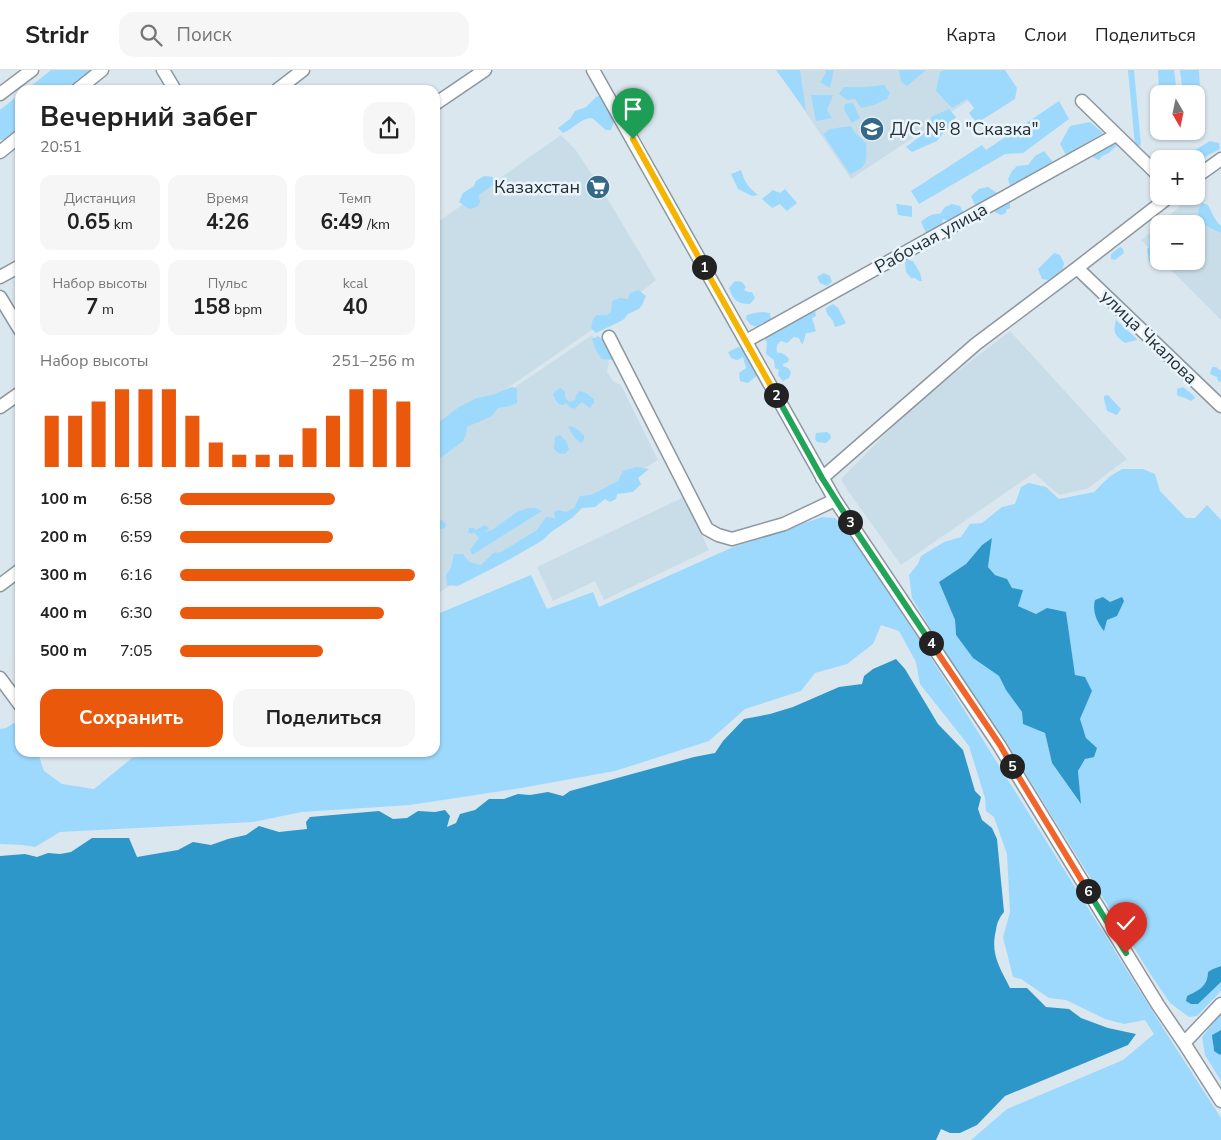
<!DOCTYPE html>
<html lang="ru">
<meta charset="utf-8">
<style>
:root{--surface:#fff;--page:#f6f6f6;--text:#222;--muted:#767676;--line:#e0e0e0;--accent:#ea580c}
body{margin:0;font-family:"Nunito Sans",sans-serif;background:var(--page);color:var(--text);height:100vh;display:flex;flex-direction:column;font-size:19px;white-space:nowrap}
*{box-sizing:border-box;margin:0}
p{font-size:16px;color:var(--muted)}
.icon{flex:none;width:28px;height:28px;fill:none;stroke:currentColor;stroke-width:2;stroke-linecap:round;stroke-linejoin:round}
.map{position:relative;flex:1;overflow:hidden}
.details{position:absolute;left:15px;top:15px;width:425px;height:672px;display:flex;flex-direction:column;background:var(--surface);border-radius:15px;box-shadow:0 1px 4px #0004}
.details>*{flex:none}
.needle{width:32px;rotate:171deg}
.controls{position:absolute;left:1150px;top:15px;display:grid;gap:10px}
.controls a{display:grid;place-items:center;width:55px;height:55px;border-radius:10px;background:var(--surface);box-shadow:0 1px 4px #0004;font-size:25px}
.pin{position:absolute;display:grid;place-items:center;width:42px;height:42px;color:#fff;margin:-51px -21px;border-radius:50% 50% 50% 0;rotate:-45deg;box-shadow:0 0 5px #0007}
.pin .icon{rotate:45deg}
.km{position:absolute;width:25px;height:25px;margin:-12px;border-radius:50%;background:#222;color:#fff;font-size:14px;line-height:25px;text-align:center}
.round{display:grid;place-items:center;flex:none;width:52px;height:52px;border-radius:15px;background:var(--page)}
.overview{display:flex;align-items:center;justify-content:space-between;height:85px;padding:0 25px}
h1{font-size:28px;font-weight:700;line-height:38px}
.stats{display:grid;grid-template-columns:repeat(3,1fr);gap:8px;height:85px;padding:5px 25px}
.stats div{display:grid;align-content:center;border-radius:12px;background:var(--page);text-align:center}
.stats b{font-size:21px;font-weight:700}
.stats small{font-size:14px;font-weight:400}
.stats p{font-size:14px}
.chart{height:140px;padding:10px 25px}
.chart p{display:flex;justify-content:space-between}
.chart svg{width:100%;height:90px;margin-top:5px;stroke:var(--accent);stroke-width:6}
.cta{display:flex;gap:10px;margin-top:auto;padding:10px 25px}
.cta a{flex:1;height:58px;border-radius:15px;background:var(--accent);color:#fff;font-size:20px;font-weight:700;line-height:58px;text-align:center}
.cta a+a{background:var(--page);color:var(--text)}
ul{padding:0 25px;list-style:none;font-size:16px}
li{display:grid;grid-template-columns:80px 60px 1fr;align-items:center;height:38px}
li i{height:12px;border-radius:6px;background:var(--accent)}
header{display:flex;align-items:center;gap:30px;box-sizing:border-box;height:70px;padding:0 25px;background:var(--surface);border-bottom:1px solid var(--line)}
header strong{font-size:24px}
nav{display:flex;gap:28px;margin-inline-start:auto;font-size:18px}
.search{width:350px;height:45px;background:var(--page);display:flex;align-items:center;gap:12px;box-sizing:border-box;padding:0 18px;border-radius:15px;color:var(--muted);font-size:19px}
.map>svg:first-child{display:block}
.built{fill:#c9dde8}
.green{fill:#9cd9fd;fill-rule:evenodd}
.water{fill:#2e97ca}
.lines{fill:none;stroke-linecap:round;stroke-linejoin:round}
.minor-casing{stroke:#8c979e;stroke-width:15}
.minor{stroke:#fff;stroke-width:12}
.split-1-casing{stroke:#fff;stroke-width:10}
.split-2-casing{stroke:#fff;stroke-width:10}
.split-3-casing{stroke:#fff;stroke-width:10}
.split-4-casing{stroke:#fff;stroke-width:10}
.split-5-casing{stroke:#fff;stroke-width:10}
.split-6-casing{stroke:#fff;stroke-width:10}
.split-7-casing{stroke:#fff;stroke-width:10}
.split-1{stroke:#f5b400;stroke-width:6}
.split-2{stroke:#f5b400;stroke-width:6}
.split-3{stroke:#22a559;stroke-width:6}
.split-4{stroke:#22a559;stroke-width:6}
.split-5{stroke:#f0652b;stroke-width:6}
.split-6{stroke:#f0652b;stroke-width:6}
.split-7{stroke:#22a559;stroke-width:6}
.labels{text-anchor:middle;dominant-baseline:central;stroke-width:5;stroke-linejoin:round;paint-order:stroke}
.poi-label{font-size:18px;fill:#292d30;stroke:#e8f5fc;text-anchor:start}
.street-label{font-size:18px;fill:#292d30;stroke:#e8f5fc}
</style>
<header>
<strong>Stridr</strong>
<div class="search"><svg class="icon" aria-label="search" viewBox="0 0 24 24"><circle cx="10" cy="10" r="6"/><path d="M15 15l6 6"/></svg>Поиск</div>
<nav><a>Карта</a><a>Слои</a><a>Поделиться</a></nav>
</header>
<div class="map">
<svg width="1221" height="1070" viewBox="0 0 1221 1070">
<rect width="100%" height="100%" fill="#dbe7ef"/>
<path class="built" d="M777 0H969L983 21 851 109Z
M561 65 575 79 601 118 656 210 609 248 435 368V154Z
M1191 126 1221 158V250L1162 191H1196V154H1160Z
M1159 155V188L1141 170Z
M1010 261 1127 389 1087 419 1059 425 1034 403 901 495 846 418 841 409 916 333Z
M592 265 609 293 607 302 613 311 621 315 658 390 440 522 435 513V371Z
M684 427 709 480 604 530 595 511 553 531 537 497Z"/>
<path class="green" d="M51 0H91L66 20H26Z
M776 0H800L806 41Z
M825 0H834L830 18 820 12 826 3Z
M899 0H926L907 16 901 12Z
M944 0H1005L1017 18 1015 29 977 53 969 43 974 38 967 29 952 38 936 21 940 2Z
M1128 0H1134L1141 75 1135 76Z
M1158 0H1174L1177 24H1159Z
M1180 0H1199L1201 36 1196 53V24H1183Z
M884 15 890 23 887 29 874 35 861 38 855 29 847 30 839 24 844 17H864Z
M20 24V57L6 69 0 70V40Z
M601 25 610 37 614 51 611 60H606L592 48C581 48 573 59 563 63L558 58 570 49 575 41 586 37 596 27Z
M811 25H833L827 40 832 48 816 51Z
M1059 31 1069 49 1023 83 1005 84 919 134 911 121 982 75 986 80Z
M853 33 860 48 852 53 844 40 845 34Z
M949 39 956 47 937 71 912 82 906 77 932 57 931 47Z
M1090 52 1103 63 1066 85 1060 74 1070 56Z
M851 56 855 63 866 73C867 91 868 97 850 104L823 64 830 59Z
M1118 68 1123 79 1116 76 1109 83 1102 86 1099 90 1091 86 1092 81Z
M1210 71 1219 73 1220 79 1197 91 1192 82Z
M1044 81 1053 92 1010 116 1008 109 1012 101 1017 96 1028 95 1035 86Z
M741 100C745 113 748 117 758 125L752 126 738 119 731 104Z
M484 106 493 107V115L479 125 480 132 477 137 469 139 459 132 463 123 474 116 476 111Z
M988 117 997 123 991 132 976 137 971 126 979 119Z
M785 119 797 133 787 141 780 134 772 138 762 129 773 120 780 123Z
M1004 129 1010 132V138L1006 140V143L1001 145 995 142 994 138Z
M1202 133 1208 135C1212 143 1214 149 1221 156V163L1202 154C1198 145 1196 142 1202 133Z
M896 134 912 136V147L898 145Z
M952 134 960 136 963 142 961 148 949 151 943 149 941 158 933 160 926 163 921 152C927 147 932 143 940 144L945 137Z
M1152 175 1159 177V191H1169V194L1161 196 1149 192 1147 179Z
M1120 177 1123 179 1124 183 1115 190 1111 189V184Z
M1054 183 1060 185 1064 193 1063 199 1048 210 1042 209 1038 199Z
M908 190 913 191 920 203 922 211H919L915 208H911L906 202 905 192Z
M824 203 830 206 832 212 827 216 820 213 817 207Z
M735 211 742 212 746 217 744 220 748 222H752L755 228 750 234C737 234 733 230 729 218Z
M638 220 646 226 642 235 639 239 628 244 623 250 596 263 591 258 593 249 597 245H607L611 242 612 231 620 228 628 229 630 223Z
M833 234 838 238 846 253 842 255 835 257C834 255 834 253 833 251 829 245 826 246 826 238Z
M809 241H815L816 246 812 248 816 261 809 263H806L803 274 801 273 799 268 794 267 787 273 781 271C777 274 776 277 777 283 781 282 786 285 789 289L788 292 783 294V296L788 298 791 302 789 308 783 311 778 305 779 300 775 298 774 290 766 284 767 273 764 266 789 252 792 253 797 250 798 247Z
M763 242 770 243 771 250 762 253 758 257 751 255 746 249 747 245 754 243Z
M1116 250 1136 268 1137 270 1125 273C1114 265 1113 263 1116 250Z
M598 266C606 271 611 280 613 290L602 289 596 281 592 269Z
M738 277 746 279 759 304 748 313 740 311 739 303 746 298 743 287 737 290 731 288 728 282Z
M1212 297H1216L1221 301V312L1218 311 1217 307 1210 304Z
M512 317 517 319V333L510 336 498 338 492 346 467 357 466 365 463 371 439 389 435 390V355L459 337 477 328 492 325Z
M1183 317 1193 325 1195 328 1191 331 1185 328 1178 326 1177 324V319Z
M561 318 565 322V327L569 332 575 330 576 325 580 321 586 323 594 329V333L590 338 582 332 574 339 570 337 566 333 563 335 559 334 556 331 553 324 558 319Z
M1108 325 1121 339 1117 345 1107 341 1104 329V326Z
M568 356C575 356 580 361 584 366V370L581 373C575 369 571 363 568 356Z
M827 362 830 364 831 368 826 373 817 372 815 369 816 363Z
M560 365 566 371 569 379 565 384 558 383 554 379 555 367Z
M636 397 649 399 638 408 641 414 633 422 617 424 616 429 610 432 605 429 595 437 582 438 572 448 551 462 543 470 503 493 458 516 447 515 446 505 451 498 454 484H463L469 492 481 495 493 483 501 482 537 460 546 447 555 448 554 442 559 440 566 442 574 438 580 426 591 425 618 411 623 401Z
M1122 399H1143L1155 404 1160 421 1186 448H1195L1207 435 1221 450V896L1213 899 1202 919 1195 922 1198 934 1221 912V921L1197 946 1189 947 1170 933 1151 905 1012 682 936 568 912 528 909 505 918 494 921 486 944 472 961 467 970 454 982 453 1002 437 1015 434 1021 417 1029 413 1046 417 1059 429 1094 422 1109 407ZM992 468 988 497 995 505 1007 509 1012 518 1018 536 1036 544 1066 542 1075 606 1092 621 1080 649 1086 668 1085 689 1078 701 1080 733 1052 693 1045 663 1023 654 1022 642 1006 620 999 606 973 588 956 565 955 550 939 512 966 494 982 475Z
M528 438H536L542 441 472 485 470 480 479 468 474 462 472 464 468 463 469 458H474L476 460 485 455 489 458 486 462 492 460 517 442Z
M435 442 438 444V451L442 450 446 454 445 458 435 461Z
M822 447 835 448 850 463 953 622 1163 958 1221 1048V1070H971L1007 1039 1123 990 1154 964 1145 950 1124 954 1105 949 1066 930 1049 928 1021 909 1013 907 1003 867 1010 842 1007 784 994 747 986 741 985 728 969 676 920 614 916 592 899 561 881 555 873 574 847 594 815 603 801 621 745 639 709 671 615 701 521 718 410 735 302 742 253 752 60 762 35 777 23 775 0 774V659L6 658 19 650 20 682 38 683 44 701 62 714 94 719 132 688 157 685V683L435 682V545L531 505 547 539 593 522 599 537 731 478Z
M1221 943V960L1212 965V971L1219 985 1221 984V1011L1205 985 1202 967Z"/>
<path class="water" d="M992 468 988 497 995 505 1007 509 1012 518 1023 520 1018 536 1036 544 1047 538 1066 542 1075 605 1085 607 1092 621 1080 649 1086 668 1097 678 1094 687 1085 689 1078 701 1081 734 1052 693 1045 663 1023 654 1022 642 1006 620 999 606 973 588 956 565 955 550 939 512 966 494 982 475Z
M1103 527 1110 532 1122 527 1124 531 1117 546 1107 550 1104 561C1097 552 1092 542 1095 530Z
M896 589 905 599 938 654 963 680 975 721 981 727 978 739 982 750 992 758 997 769 1004 842C999 848 997 853 996 860 990 885 1000 897 1010 918H1027L1046 937 1069 939 1081 948 1108 958 1136 964 1128 975 1005 1026 977 1055 960 1063H950L941 1059 936 1070H0V786L25 784 37 787 48 783 60 784 71 782 92 768H129L137 787 178 780 193 772 211 775 228 769 246 765 259 756 279 762 307 759 306 752 310 747 379 741 393 749 407 748 418 741 435 742 445 740 450 746 447 757 456 753 460 744 475 740 489 729H504L518 724 530 725 548 722 563 726 570 721 694 687 715 683 723 671 744 649 770 644 793 637 839 617 862 614 864 606 873 599Z
M1221 896V912L1198 934H1191L1186 931 1187 926C1198 921 1208 916 1208 902L1213 899Z
M1221 960V984L1220 985 1214 981C1214 975 1212 971 1212 965Z"/>
<g class="lines">
<g class="minor-casing">
<path id="minor" d="M163 0 175 20
M593 0 835 430 999 675 1158 935 1184 973 1221 1031
M77 20 102 0
M277 20 303 0
M0 24 32 0
M1082 31 1159 106
M435 34 485 0
M0 82 20 66
M1196 107 1221 89
M1077 198 1221 336
M0 207 20 196
M0 227 20 260
M609 267 707 459 718 465 732 469 784 454 835 430
M746 271 1116 65
M0 337 20 323
M822 408 976 274 1077 198 1170 126
M0 515 20 500
M0 608 20 635
M1184 973 1221 934"/>
</g>
<use href="#minor" class="minor"/>
</g>
<g class="lines">
<g class="split-1-casing">
<path id="split-1" d="M633 69 704 197"/>
</g>
<g class="split-2-casing">
<path id="split-2" d="M704 197 776 325"/>
</g>
<g class="split-3-casing">
<path id="split-3" d="M776 325 822 408 850 452"/>
</g>
<g class="split-4-casing">
<path id="split-4" d="M850 452 931 573"/>
</g>
<g class="split-5-casing">
<path id="split-5" d="M931 573 1000 675 1012 696"/>
</g>
<g class="split-6-casing">
<path id="split-6" d="M1012 696 1088 821"/>
</g>
<g class="split-7-casing">
<path id="split-7" d="M1088 821 1126 883"/>
</g>
<use href="#split-1" class="split-1"/>
<use href="#split-2" class="split-2"/>
<use href="#split-3" class="split-3"/>
<use href="#split-4" class="split-4"/>
<use href="#split-5" class="split-5"/>
<use href="#split-6" class="split-6"/>
<use href="#split-7" class="split-7"/>
</g>
<defs>
<g id="school-disc" transform="scale(1.25)"><circle r="9.5" fill="#356986" stroke="#e8f5fc"/><path d="M0-5L7-2L0 1L-7-2ZM-4 1L0 2.5L4 1V4Q0 6-4 4Z" fill="#fff"/></g>
<g id="supermarket-disc" transform="scale(1.25)"><circle r="9.5" fill="#356986" stroke="#e8f5fc"/><path d="M-6-5.5h2.5l.6 2H6L4.5 2H-2.5L-4.4-4H-6ZM-1.5 3.2a1.3 1.3 0 1 0 .1 0ZM3 3.2a1.3 1.3 0 1 0 .1 0Z" fill="#fff"/></g>
</defs>
<g fill-rule="evenodd">
<use href="#school-disc" x="872" y="59"/>
<use href="#supermarket-disc" x="598" y="117"/>
</g>
<g class="labels">
<g class="poi-label">
<text x="890" y="59">Д/С № 8 "Сказка"</text>
<text x="580" y="117" text-anchor="end">Казахстан</text>
</g>
<g class="street-label">
<text transform="translate(931 168) rotate(-29)">Рабочая улица</text>
<text transform="translate(1149 267) rotate(44)">улица Чкалова</text>
</g>
</g>
</svg>
<div class="controls">
<a><svg class="needle" viewBox="-14 -14 28 28"><path d="M0-13l5 13h-10z" fill="#e53935"/><path d="M0 13l5-13h-10z" fill="#767676"/></svg></a>
<a>+</a>
<a>−</a>
</div>
<div class="pin" style="left:633px;top:69px;background:#1e9e55"><svg class="icon" aria-label="arrive" viewBox="0 0 24 24"><path d="M6 21V4h12l-3 4 3 4H6"/></svg></div>
<div class="pin" style="left:1126px;top:883px;background:#d93025"><svg class="icon" aria-label="check" viewBox="0 0 24 24"><path d="M5 12l5 5 9-10"/></svg></div>
<b class="km" style="left:704px;top:197px">1</b>
<b class="km" style="left:776px;top:325px">2</b>
<b class="km" style="left:850px;top:452px">3</b>
<b class="km" style="left:931px;top:573px">4</b>
<b class="km" style="left:1012px;top:696px">5</b>
<b class="km" style="left:1088px;top:821px">6</b>
<section class="details">
<div class="overview"><div><h1>Вечерний забег</h1><p>20:51</p></div><a class="round"><svg class="icon" aria-label="share" viewBox="0 0 24 24"><path d="M12 15V3M7 8l5-5 5 5M5 13v7h14v-7"/></svg></a></div>
<div class="stats">
<div><p>Дистанция</p><b>0.65<small> km</small></b></div>
<div><p>Время</p><b>4:26</b></div>
<div><p>Темп</p><b>6:49<small> /km</small></b></div>
</div>
<div class="stats">
<div><p>Набор высоты</p><b>7<small> m</small></b></div>
<div><p>Пульс</p><b>158<small> bpm</small></b></div>
<div><p>kcal</p><b>40</b></div>
</div>
<div class="chart"><p><span>Набор высоты</span>251–256 m</p>
<svg viewBox="0 0 160 44" preserveAspectRatio="none"><path d="M5 44V19M15 44V19M25 44V12M35 44V6M45 44V6M55 44V6M65 44V19M75 44V32M85 44V38M95 44V38M105 44V38M115 44V25M125 44V19M135 44V6M145 44V6M155 44V12"/></svg>
</div>
<ul>
<li><b>100 m</b>6:58<i style="width:66%"></i></li>
<li><b>200 m</b>6:59<i style="width:65%"></i></li>
<li><b>300 m</b>6:16<i style="width:100%"></i></li>
<li><b>400 m</b>6:30<i style="width:87%"></i></li>
<li><b>500 m</b>7:05<i style="width:61%"></i></li>
</ul>
<div class="cta"><a>Сохранить</a><a>Поделиться</a></div>
</section>
</div>
